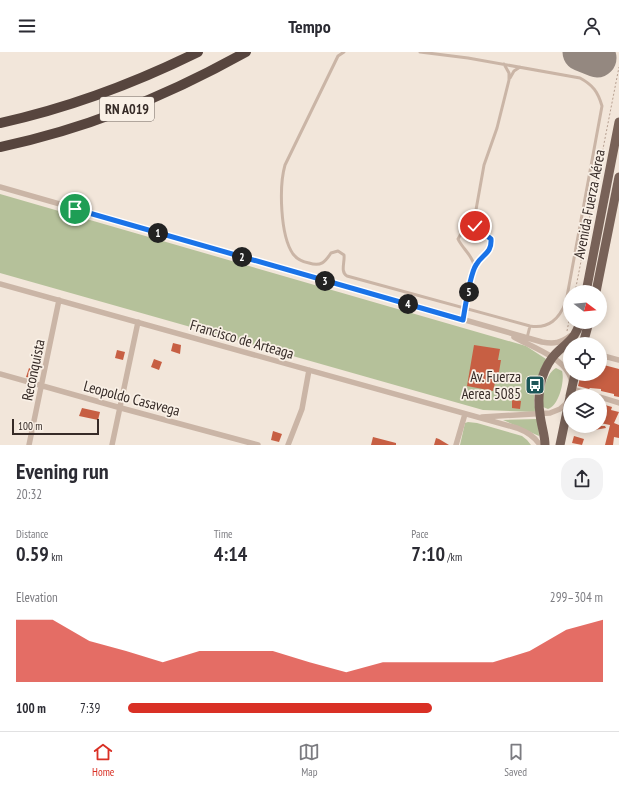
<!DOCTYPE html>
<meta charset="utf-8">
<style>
:root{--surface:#fff;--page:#f2f2f3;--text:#2b2b33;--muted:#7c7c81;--line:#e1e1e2;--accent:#d93025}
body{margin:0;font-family:"PT Sans Narrow",sans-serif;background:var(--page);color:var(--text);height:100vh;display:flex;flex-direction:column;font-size:15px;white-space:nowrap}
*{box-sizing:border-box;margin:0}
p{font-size:13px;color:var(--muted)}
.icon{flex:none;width:22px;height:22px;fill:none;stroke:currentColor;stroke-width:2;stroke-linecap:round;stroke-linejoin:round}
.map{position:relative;height:393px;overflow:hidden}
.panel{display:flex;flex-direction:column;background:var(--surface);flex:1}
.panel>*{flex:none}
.needle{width:26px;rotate:106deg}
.fabs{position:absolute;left:563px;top:233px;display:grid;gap:8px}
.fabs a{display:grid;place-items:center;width:44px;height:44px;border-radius:50%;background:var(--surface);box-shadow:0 2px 10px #0003;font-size:20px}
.scale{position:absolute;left:12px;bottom:10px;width:87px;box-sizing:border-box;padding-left:4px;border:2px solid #362b27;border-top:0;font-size:11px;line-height:14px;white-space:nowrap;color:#362b27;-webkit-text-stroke:3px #f9f0e6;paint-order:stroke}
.pin{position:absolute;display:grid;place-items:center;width:34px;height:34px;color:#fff;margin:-17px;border:2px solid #fff;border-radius:50%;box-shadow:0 1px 4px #0007}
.km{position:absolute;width:20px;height:20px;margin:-10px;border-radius:50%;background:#222;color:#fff;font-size:11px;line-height:20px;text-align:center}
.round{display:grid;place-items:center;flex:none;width:42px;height:42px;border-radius:16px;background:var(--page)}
.head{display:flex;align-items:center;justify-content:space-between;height:68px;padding:0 16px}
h1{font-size:22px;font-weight:700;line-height:30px}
.metrics{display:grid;grid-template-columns:repeat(3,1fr);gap:6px;height:68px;padding:4px 16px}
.metrics div{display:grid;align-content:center}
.metrics b{font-size:20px;font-weight:700}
.metrics small{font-size:11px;font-weight:400}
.metrics p{font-size:11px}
.chart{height:112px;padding:8px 16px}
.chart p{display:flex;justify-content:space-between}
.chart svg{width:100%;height:72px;margin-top:4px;fill:var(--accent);opacity:.7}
ul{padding:0 16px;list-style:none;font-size:13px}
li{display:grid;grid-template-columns:64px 48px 1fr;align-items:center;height:30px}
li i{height:10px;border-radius:5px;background:var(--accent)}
header{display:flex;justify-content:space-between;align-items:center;height:52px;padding:0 16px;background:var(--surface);font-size:18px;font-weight:700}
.menu{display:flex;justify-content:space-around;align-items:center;height:56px;border-top:1px solid var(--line);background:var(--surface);font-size:11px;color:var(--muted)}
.menu a{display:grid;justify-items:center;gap:2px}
.menu .on{color:var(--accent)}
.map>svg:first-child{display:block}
.green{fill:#b5c19a}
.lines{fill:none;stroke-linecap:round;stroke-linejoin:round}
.runway{stroke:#948880;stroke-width:39}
.building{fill:#c75f43}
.path{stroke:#b69f90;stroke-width:1;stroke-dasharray:2 2;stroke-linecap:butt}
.service{stroke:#cab5a6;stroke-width:3}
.minor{stroke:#cab5a6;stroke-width:5.5}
.primary{stroke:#786258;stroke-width:9}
.motorway{stroke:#57453e;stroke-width:10}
.route-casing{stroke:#fff;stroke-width:8}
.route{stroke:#1a73e8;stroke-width:5}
.labels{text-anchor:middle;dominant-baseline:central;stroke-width:3.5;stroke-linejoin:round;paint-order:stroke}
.shield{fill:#f9f0e6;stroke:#706660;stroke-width:1}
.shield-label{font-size:14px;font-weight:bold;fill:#362b27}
.street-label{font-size:15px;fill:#362b27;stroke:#f9f0e6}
.poi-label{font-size:15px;fill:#362b27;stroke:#f9f0e6;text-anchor:end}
</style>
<header><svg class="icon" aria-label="menu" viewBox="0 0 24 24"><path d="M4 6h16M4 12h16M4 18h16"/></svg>Tempo<svg class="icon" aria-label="person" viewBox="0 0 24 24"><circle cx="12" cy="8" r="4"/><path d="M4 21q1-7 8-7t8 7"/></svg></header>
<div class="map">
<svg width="619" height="393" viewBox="0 0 619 393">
<rect width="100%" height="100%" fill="#f2e6da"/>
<path class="green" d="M0 142 526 294 546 307C537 323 531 342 536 360L483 358 0 221Z
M556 316 562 319C565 328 559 354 548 357L543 355C541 344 546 321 556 316Z
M538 367 539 384 503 368Z
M468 370 477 371 522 384 527 388 531 393H460L465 371Z"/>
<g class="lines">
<path class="runway" d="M582 0 597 6"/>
</g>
<path class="building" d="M173 291 181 293 180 302 171 299Z
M474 293 500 297 498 308H501L497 332 495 331 493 339 467 334Z
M117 298 125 300 123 308 115 306Z
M154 307 162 310 159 318 151 315Z
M600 312 619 317V345L614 344V342L601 339V337L590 336 589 337 578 334 581 322H600Z
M29 316 37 319 35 327 26 325Z
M512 348 521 349 520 357 512 356Z
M600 353 605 354V353L612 355 611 358 619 360 614 371 619 373V386L614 385 613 393H605L610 373 600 371Z
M82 356 100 360 98 368 79 364Z
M590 374H605L606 376 589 379Z
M273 379 282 382 279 390 271 388Z
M574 384 584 387 582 393 572 391Z
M373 385 396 391V393H371Z
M436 386 439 387 449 393H434Z"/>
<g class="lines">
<path class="path" d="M575 240 619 15
M567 279 570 264"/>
<path class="service" d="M344 0 338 4 285 113C279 134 280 183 293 202 297 207 303 210 309 211 321 215 325 210 331 201L338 199 344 203C345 210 340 220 347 224L530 274C549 277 559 267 566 250L602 54C598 40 593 33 580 26L468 6 420 0
M510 26 514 19 520 15
M474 169 475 174C479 178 483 180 488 183 500 193 480 206 475 214
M467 176 475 178 478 177
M463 268C465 258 476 219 474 213 472 203 462 196 458 187L462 180 474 169 484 113 497 76 509 28V21L504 12
M527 286 530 274"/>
<path class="minor" d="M0 135 542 290C554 292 561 291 570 284
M0 232 517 376C527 380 534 384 540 393
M514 285C530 294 561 305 569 322 572 327 572 332 572 337L596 344
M600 303 619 308
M0 322 121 356 258 393
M600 345 619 351
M482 365 550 361 560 357 568 350
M29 393 59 248
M112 393 138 270
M288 393 302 357 309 318
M456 393 465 362"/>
<path class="primary" d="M586 240 619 70
M596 240 619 125
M583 292 589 270
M570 344 575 322
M545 393C545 383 541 373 540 362 537 343 540 322 552 306 563 292 574 291 580 270
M560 393 570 345"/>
<path class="motorway" d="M0 71C69 56 135 31 198 0
M0 95C87 77 169 43 246 0"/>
</g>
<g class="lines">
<g class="route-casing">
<path id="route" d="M75 157 463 268C465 256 470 222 476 213 482 202 492 202 491 187L475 174"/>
</g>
<use href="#route" class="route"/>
</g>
<defs>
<g id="bus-square" transform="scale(1)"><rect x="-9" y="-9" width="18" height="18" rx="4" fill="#1c5658" stroke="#f9f0e6"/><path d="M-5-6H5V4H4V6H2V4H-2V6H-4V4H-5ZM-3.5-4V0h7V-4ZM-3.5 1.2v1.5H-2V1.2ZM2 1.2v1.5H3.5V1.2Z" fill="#fff"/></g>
</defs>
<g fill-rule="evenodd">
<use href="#bus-square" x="535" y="333"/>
</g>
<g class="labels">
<rect class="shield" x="100" y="45" width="54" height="24" rx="3"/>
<g class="shield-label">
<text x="127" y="57">RN A019</text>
</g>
<g class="street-label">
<text transform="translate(589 152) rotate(-79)">Avenida Fuerza Aérea</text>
<text transform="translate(242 287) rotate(16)">Francisco de Arteaga</text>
<text transform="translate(33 318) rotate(-78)">Reconquista</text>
<text transform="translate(132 346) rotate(15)">Leopoldo Casavega</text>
</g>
<g class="poi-label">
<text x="521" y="324">Av. Fuerza<tspan x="521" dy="17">Aerea 5085</tspan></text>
</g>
</g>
</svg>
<div class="fabs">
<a><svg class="needle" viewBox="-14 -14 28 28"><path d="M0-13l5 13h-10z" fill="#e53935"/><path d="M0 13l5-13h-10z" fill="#7c7c81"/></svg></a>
<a><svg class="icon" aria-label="locate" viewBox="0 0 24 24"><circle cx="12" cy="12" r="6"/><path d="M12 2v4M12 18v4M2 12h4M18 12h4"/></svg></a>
<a><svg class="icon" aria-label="layers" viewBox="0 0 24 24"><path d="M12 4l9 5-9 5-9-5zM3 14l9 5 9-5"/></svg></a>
</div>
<div class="scale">100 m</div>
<div class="pin" style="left:75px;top:157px;background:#1e9e55"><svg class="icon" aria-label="arrive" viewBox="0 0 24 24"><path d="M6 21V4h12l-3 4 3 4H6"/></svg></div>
<div class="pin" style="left:475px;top:174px;background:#d93025"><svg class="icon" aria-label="check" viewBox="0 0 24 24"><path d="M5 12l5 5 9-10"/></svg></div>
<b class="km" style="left:158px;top:181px">1</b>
<b class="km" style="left:242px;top:205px">2</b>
<b class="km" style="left:325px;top:229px">3</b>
<b class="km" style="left:408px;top:252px">4</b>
<b class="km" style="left:469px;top:240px">5</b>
</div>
<section class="panel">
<div class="head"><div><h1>Evening run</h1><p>20:32</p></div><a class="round"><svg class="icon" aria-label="share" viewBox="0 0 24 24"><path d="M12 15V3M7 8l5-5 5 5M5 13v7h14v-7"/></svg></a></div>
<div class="metrics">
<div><p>Distance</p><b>0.59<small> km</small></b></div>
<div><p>Time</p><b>4:14</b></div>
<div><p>Pace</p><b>7:10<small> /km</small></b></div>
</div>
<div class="chart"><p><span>Elevation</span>299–304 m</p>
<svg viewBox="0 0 160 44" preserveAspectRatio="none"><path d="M0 44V6L10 6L20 19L30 25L40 32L50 25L60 25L70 25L80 32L90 38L100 32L110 32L120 32L130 32L140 25L150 12L160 6V44z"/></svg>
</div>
<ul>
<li><b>100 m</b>7:39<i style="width:64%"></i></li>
</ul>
</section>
<nav class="menu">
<a class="on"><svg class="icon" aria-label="home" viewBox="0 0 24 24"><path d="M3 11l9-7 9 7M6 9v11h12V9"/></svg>Home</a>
<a><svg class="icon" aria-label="map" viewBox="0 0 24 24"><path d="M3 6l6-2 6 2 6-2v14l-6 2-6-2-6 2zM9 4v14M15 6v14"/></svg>Map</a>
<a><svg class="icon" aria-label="saved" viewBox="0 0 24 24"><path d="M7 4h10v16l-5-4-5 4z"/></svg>Saved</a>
</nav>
